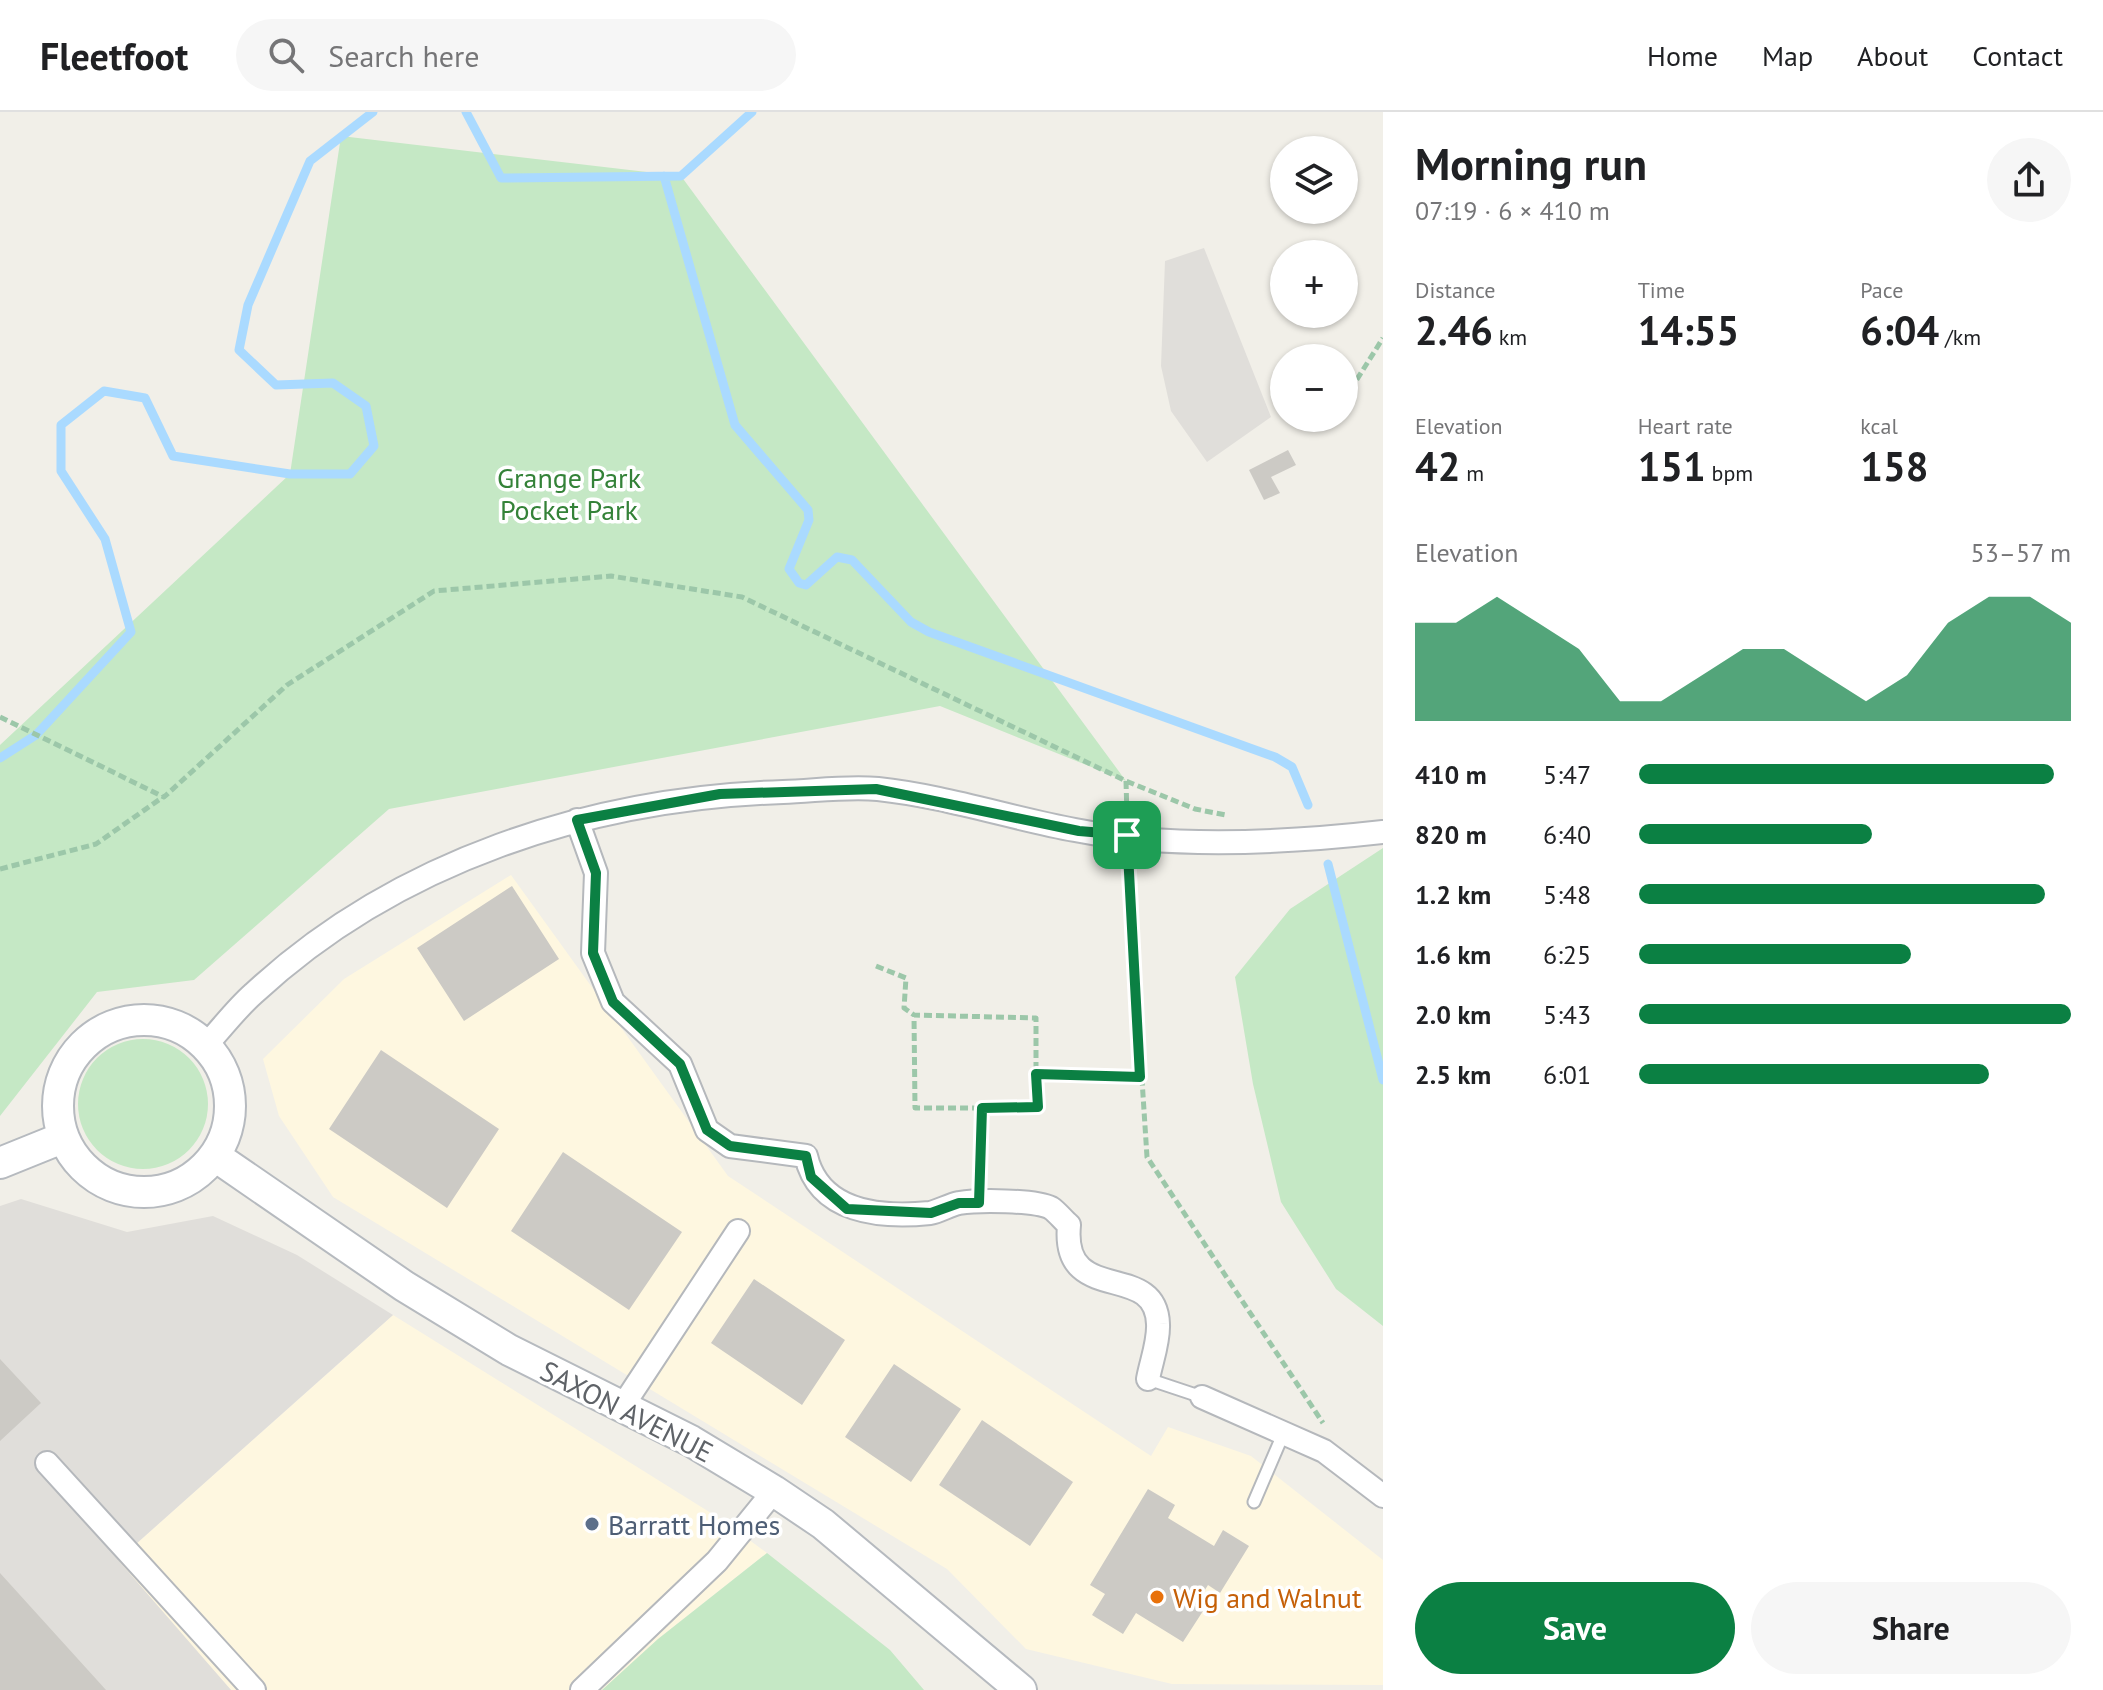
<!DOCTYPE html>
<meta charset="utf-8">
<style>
:root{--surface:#fff;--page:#f6f6f6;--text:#202124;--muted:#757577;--line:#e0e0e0;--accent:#0b8043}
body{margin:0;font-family:"PT Sans",sans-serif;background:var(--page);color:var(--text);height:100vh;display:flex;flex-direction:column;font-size:30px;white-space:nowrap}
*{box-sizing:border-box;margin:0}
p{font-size:26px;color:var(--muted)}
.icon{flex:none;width:44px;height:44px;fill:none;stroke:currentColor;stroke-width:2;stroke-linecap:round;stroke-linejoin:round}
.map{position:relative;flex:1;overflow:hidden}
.sheet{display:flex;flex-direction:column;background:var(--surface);width:720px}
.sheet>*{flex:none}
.fabs{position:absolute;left:1270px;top:24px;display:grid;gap:16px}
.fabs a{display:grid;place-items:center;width:88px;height:88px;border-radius:50%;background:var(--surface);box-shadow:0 2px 6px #0004;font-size:40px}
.pin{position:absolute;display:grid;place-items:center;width:68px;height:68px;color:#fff;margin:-34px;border-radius:16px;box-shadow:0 4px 12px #0006}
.round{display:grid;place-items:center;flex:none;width:84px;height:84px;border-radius:42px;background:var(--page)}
.head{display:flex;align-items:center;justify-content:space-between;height:136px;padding:0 32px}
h1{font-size:44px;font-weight:700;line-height:60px}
.metrics{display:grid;grid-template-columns:repeat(3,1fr);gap:12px;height:136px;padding:8px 32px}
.metrics div{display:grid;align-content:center}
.metrics b{font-size:40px;font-weight:700}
.metrics small{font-size:22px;font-weight:400}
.metrics p{font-size:22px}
.chart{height:224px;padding:16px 32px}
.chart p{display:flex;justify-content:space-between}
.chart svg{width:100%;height:144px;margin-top:8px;fill:var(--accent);opacity:.7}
.cta{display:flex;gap:16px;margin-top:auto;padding:16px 32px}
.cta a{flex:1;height:92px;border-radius:48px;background:var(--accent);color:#fff;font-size:32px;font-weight:700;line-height:92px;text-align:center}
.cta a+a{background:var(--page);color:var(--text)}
ul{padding:0 32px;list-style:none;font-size:26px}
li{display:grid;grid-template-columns:128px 96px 1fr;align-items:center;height:60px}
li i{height:20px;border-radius:10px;background:var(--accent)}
header{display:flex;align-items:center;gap:48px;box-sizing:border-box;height:112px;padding:0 40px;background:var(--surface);border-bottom:2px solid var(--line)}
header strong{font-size:38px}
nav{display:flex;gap:44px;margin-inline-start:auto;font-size:28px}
.search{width:560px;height:72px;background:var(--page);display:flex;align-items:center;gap:20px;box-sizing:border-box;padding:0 28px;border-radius:44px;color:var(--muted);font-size:30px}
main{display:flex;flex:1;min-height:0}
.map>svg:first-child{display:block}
.commercial{fill:#fef7e0}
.industrial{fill:#e0deda}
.green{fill:#c5e8c5}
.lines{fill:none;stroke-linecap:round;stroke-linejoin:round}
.stream{stroke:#aadaff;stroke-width:9}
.building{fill:#cccac5}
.lane-casing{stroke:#b5b8bc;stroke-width:15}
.street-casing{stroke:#b5b8bc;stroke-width:26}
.secondary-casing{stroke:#b6babf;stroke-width:34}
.path{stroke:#9cc7a9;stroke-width:5;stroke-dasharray:8 4;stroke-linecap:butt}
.lane{stroke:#fff;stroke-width:11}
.street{stroke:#fff;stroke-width:22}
.secondary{stroke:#fff;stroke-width:30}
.route-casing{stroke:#fff;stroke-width:16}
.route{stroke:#0b8043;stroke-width:10}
.service-dot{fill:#5c6f8a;stroke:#fff;stroke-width:3}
.food-dot{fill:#e8710a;stroke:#fff;stroke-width:3}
.labels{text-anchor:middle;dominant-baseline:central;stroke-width:7;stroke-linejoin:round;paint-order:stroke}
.park-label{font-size:28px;fill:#348238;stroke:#fff}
.street-label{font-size:28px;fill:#5f6368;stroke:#fff}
.service-label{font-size:28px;fill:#4e5e75;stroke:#fff;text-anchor:start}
.food-label{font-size:28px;fill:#c56008;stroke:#fff;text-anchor:start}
</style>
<header>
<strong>Fleetfoot</strong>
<div class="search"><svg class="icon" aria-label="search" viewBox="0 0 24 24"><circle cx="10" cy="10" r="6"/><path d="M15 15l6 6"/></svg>Search here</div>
<nav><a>Home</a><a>Map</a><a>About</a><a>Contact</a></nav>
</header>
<main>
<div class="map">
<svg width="1383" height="1578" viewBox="0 0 1383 1578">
<rect width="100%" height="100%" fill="#f1efe8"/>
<path class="commercial" d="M511 763 728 1064 1151 1344 1168 1315 1251 1344 1383 1448V1573L1172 1572 1026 1537 947 1457 333 1085 279 1004 263 947 344 867Z
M393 1203 719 1406 767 1441 658 1527 602 1578H231L117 1449Z"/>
<path class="industrial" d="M1204 136 1271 305 1207 350 1171 299 1161 254 1165 149Z
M21 1087 127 1120 213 1104 297 1143 393 1203 118 1448 231 1578H0V1094Z"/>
<path class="green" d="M341 24 681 64 1126 669 940 594 389 697 194 868 97 880 0 1004V633L290 362Z
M1383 736V1214L1336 1177 1281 1090 1253 972 1235 865 1290 797Z
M78 992a65 65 0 1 1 130 0a65 65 0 1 1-130 0Z
M767 1441 890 1538 924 1578H602L658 1527Z"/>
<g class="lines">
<path class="stream" d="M466 0 501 66 681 64 752 0
M664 64 735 313 808 398 809 408 789 457 799 471 806 473 837 445 852 448 911 510 929 520 1275 645 1292 655 1308 693
M0 646 36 623 131 520 105 427 61 359V313L104 279 145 286 173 344 290 362H350L374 334 366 294 333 271 276 273 239 238 248 193 310 49 373 0
M1328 752 1383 968"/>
</g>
<path class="building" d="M1288 338 1296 353 1271 365 1280 381 1264 388 1249 358Z
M512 774 559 847 464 909 417 836Z
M381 938 499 1017 447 1096 329 1017Z
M563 1040 682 1120 629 1198 511 1119Z
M754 1167 845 1228 802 1293 711 1231Z
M0 1247 41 1291 0 1329Z
M894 1252 961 1297 911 1370 845 1325Z
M982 1308 1073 1370 1030 1434 939 1373Z
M1148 1377 1175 1393 1168 1406 1214 1434 1223 1418 1249 1434 1220 1481 1208 1473 1195 1494 1203 1499 1183 1530 1136 1501 1123 1522 1092 1503 1105 1482 1090 1473Z
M0 1461 106 1578H0Z"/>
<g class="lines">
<g class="lane-casing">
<path id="lane" d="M1148 1267 1202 1285
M1254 1390 1284 1320"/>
</g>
<g class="street-casing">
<path id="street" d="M577 708 596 761 593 841 613 890 680 952 707 1018 730 1034 806 1044C819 1101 880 1106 930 1101 940 1099 949 1093 959 1091 978 1088 1035 1088 1051 1096 1057 1100 1063 1108 1069 1113 1061 1196 1156 1147 1158 1212 1159 1230 1151 1250 1148 1267
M206 933C222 916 236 897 253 882 396 749 591 686 783 680 814 679 847 674 878 677 944 684 1010 706 1075 718 1172 737 1286 731 1383 720
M1202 1285 1324 1339 1383 1384
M622 1295 738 1119
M47 1351 254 1578
M582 1578 717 1449 774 1379"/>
</g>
<g class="secondary-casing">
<path id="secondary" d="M58 994a86 86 0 1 1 172 0a86 86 0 1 1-172 0Z
M215 1044 404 1174 509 1238 691 1329 774 1379 823 1412 1021 1578
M0 1051 62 1026"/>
</g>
<path class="path" d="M1344 288 1383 226
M1328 314 1333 306
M0 605 164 685 287 573 434 479 611 464 742 485 1126 669 1195 697 1226 703
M1126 669 1127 704
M1128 750 1147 1045 1323 1311
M0 757 96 732 163 685
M876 854 906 866 904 896 914 903
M982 996 1038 995 1036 962
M980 1066 982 996H915L914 903 1036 906V962L1140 965"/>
<use href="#lane" class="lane"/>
<use href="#street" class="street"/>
<use href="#secondary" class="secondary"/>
</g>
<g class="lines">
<g class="route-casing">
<path id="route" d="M876 677 1079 719 1127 723 1140 965 1036 962 1038 995 982 996 979 1091H959L931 1101 847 1097 811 1065 806 1044 730 1034 707 1018 680 952 613 890 593 841 596 761 577 708 720 682Z"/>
</g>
<use href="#route" class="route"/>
</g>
<circle class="service-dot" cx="592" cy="1412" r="8"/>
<circle class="food-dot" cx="1157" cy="1485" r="8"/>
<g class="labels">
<g class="park-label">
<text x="569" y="365">Grange Park<tspan x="569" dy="32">Pocket Park</tspan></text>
</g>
<g class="street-label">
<text transform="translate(627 1299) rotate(27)">SAXON AVENUE</text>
</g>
<g class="service-label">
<text x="608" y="1412">Barratt Homes</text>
</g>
<g class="food-label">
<text x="1173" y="1485">Wig and Walnut</text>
</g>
</g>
</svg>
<div class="fabs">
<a><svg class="icon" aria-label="layers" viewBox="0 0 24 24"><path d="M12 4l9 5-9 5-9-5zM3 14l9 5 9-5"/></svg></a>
<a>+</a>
<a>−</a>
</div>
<div class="pin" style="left:1127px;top:723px;background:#1e9e55"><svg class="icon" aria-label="arrive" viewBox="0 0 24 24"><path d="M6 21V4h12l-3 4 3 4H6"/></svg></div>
</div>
<section class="sheet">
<div class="head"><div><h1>Morning run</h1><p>07:19 · 6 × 410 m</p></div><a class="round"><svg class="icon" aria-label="share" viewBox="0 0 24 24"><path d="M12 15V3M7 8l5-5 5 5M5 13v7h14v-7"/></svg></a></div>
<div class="metrics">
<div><p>Distance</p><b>2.46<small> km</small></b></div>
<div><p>Time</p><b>14:55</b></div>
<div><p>Pace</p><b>6:04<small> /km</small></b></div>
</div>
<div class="metrics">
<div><p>Elevation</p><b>42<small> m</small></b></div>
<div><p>Heart rate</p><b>151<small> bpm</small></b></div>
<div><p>kcal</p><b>158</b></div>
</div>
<div class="chart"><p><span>Elevation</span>53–57 m</p>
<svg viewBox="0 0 160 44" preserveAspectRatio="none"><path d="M0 44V14L10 14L20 6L30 14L40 22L50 38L60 38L70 30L80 22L90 22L100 30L110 38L120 30L130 14L140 6L150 6L160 14V44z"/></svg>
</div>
<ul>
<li><b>410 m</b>5:47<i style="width:96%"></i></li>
<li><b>820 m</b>6:40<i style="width:54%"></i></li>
<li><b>1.2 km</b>5:48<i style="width:94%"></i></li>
<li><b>1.6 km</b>6:25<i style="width:63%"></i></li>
<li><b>2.0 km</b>5:43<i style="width:100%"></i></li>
<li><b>2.5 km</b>6:01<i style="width:81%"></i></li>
</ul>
<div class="cta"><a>Save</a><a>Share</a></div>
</section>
</main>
